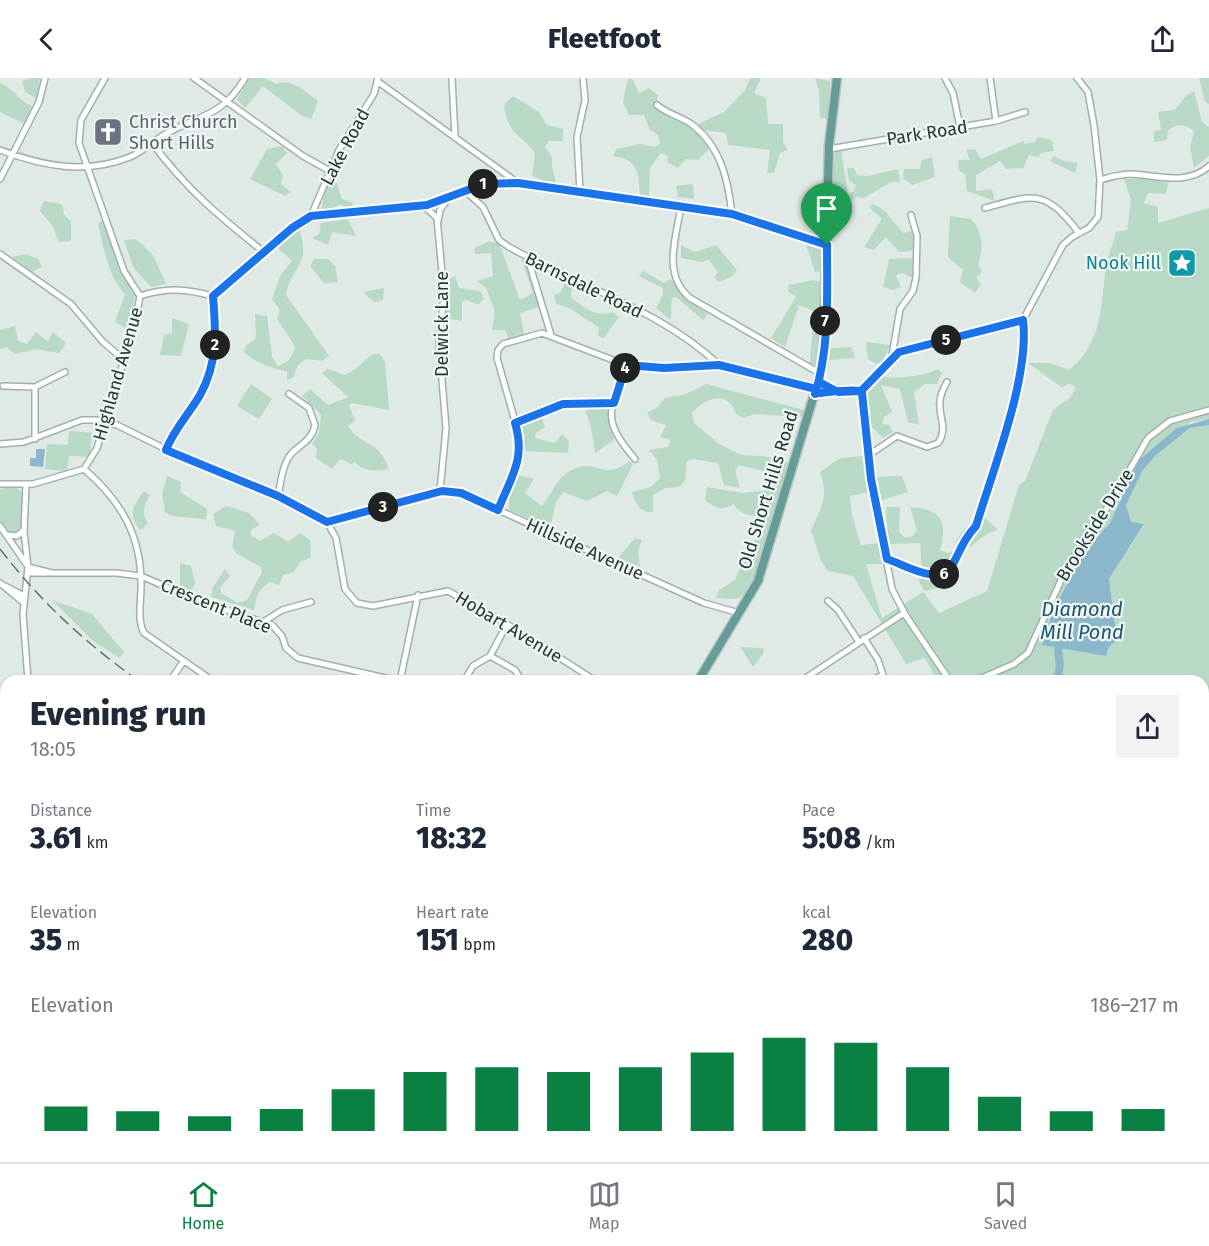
<!DOCTYPE html>
<meta charset="utf-8">
<style>
:root{--surface:#fff;--page:#f2f2f3;--text:#1f2937;--muted:#747a83;--line:#e0e1e3;--accent:#0b8043}
body{margin:0;font-family:"Fira Sans",sans-serif;background:var(--page);color:var(--text);height:100vh;display:flex;flex-direction:column;font-size:22px;white-space:nowrap}
*{box-sizing:border-box;margin:0}
p{font-size:20px;color:var(--muted)}
.icon{flex:none;width:33px;height:33px;fill:none;stroke:currentColor;stroke-width:2;stroke-linecap:round;stroke-linejoin:round}
.map{position:relative;flex:1;overflow:hidden}
.panel{position:absolute;left:0px;top:597px;width:1209px;height:488px;display:flex;flex-direction:column;background:var(--surface);border-radius:18px 18px 0 0;box-shadow:0 2px 4px #0004}
.panel>*{flex:none}
.pin{position:absolute;display:grid;place-items:center;width:51px;height:51px;color:#fff;margin:-62px -26px;border-radius:50% 50% 50% 0;rotate:-45deg;box-shadow:0 0 6px #0007}
.pin .icon{rotate:45deg}
.km{position:absolute;width:30px;height:30px;margin:-15px;border-radius:50%;background:#222;color:#fff;font-size:16px;line-height:30px;text-align:center}
.round{display:grid;place-items:center;flex:none;width:63px;height:63px;border-radius:0px;background:var(--page)}
.headline{display:flex;align-items:center;justify-content:space-between;height:102px;padding:0 30px}
h1{font-size:33px;font-weight:800;line-height:45px}
.metrics{display:grid;grid-template-columns:repeat(3,1fr);gap:9px;height:102px;padding:6px 30px}
.metrics div{display:grid;align-content:center}
.metrics b{font-size:30px;font-weight:800}
.metrics small{font-size:16px;font-weight:400}
.metrics p{font-size:16px}
.chart{height:168px;padding:12px 30px}
.chart p{display:flex;justify-content:space-between}
.chart svg{width:100%;height:108px;margin-top:6px;stroke:var(--accent);stroke-width:6}
header{display:flex;justify-content:space-between;align-items:center;height:78px;padding:0 30px;background:var(--surface);font-size:27px;font-weight:800}
.dock{display:flex;justify-content:space-around;align-items:center;height:84px;border-top:2px solid var(--line);background:var(--surface);font-size:16px;color:var(--muted)}
.dock a{display:grid;justify-items:center;gap:3px}
.dock .active{color:var(--accent)}
.map>svg:first-child{display:block}
.built{fill:#cdd9d5}
.green{fill:#b9d9c7}
.water{fill:#8ab7cb}
.lines{fill:none;stroke-linecap:round;stroke-linejoin:round}
.river{stroke:#8ab7cb;stroke-width:8}
.minor-casing{stroke:#a2b0ad;stroke-width:8}
.primary-casing{stroke:#bcc3c2;stroke-width:11}
.minor{stroke:#fff;stroke-width:5}
.primary{stroke:#669c96;stroke-width:8}
.rail{stroke:#5b7471;stroke-width:1.5;stroke-dasharray:12 6;stroke-linecap:butt}
.route-casing{stroke:#fff;stroke-width:12}
.route{stroke:#1a73e8;stroke-width:8}
.labels{text-anchor:middle;dominant-baseline:central;stroke-width:4.5;stroke-linejoin:round;paint-order:stroke}
.worship-label{font-size:18px;fill:#5b616d;stroke:#eff6f4;text-anchor:start}
.street-label{font-size:18px;fill:#213835;stroke:#eff6f4}
.culture-label{font-size:18px;fill:#0d838f;stroke:#eff6f4;text-anchor:end}
.water-label{font-size:20px;font-style:italic;fill:#20556f;stroke:#eff6f4}
</style>
<header><svg class="icon" aria-label="back" viewBox="0 0 24 24"><path d="M15 5l-7 7 7 7"/></svg>Fleetfoot<svg class="icon" aria-label="share" viewBox="0 0 24 24"><path d="M12 15V3M7 8l5-5 5 5M5 13v7h14v-7"/></svg></header>
<div class="map">
<svg width="1209" height="1084" viewBox="0 0 1209 1084">
<rect width="100%" height="100%" fill="#dfe9e6"/>
<path class="built" d="M108 1079H363L362 1084H111Z"/>
<path class="green" d="M31 0H40L36 20 25 14 22 3Z
M250 0H263L277 6C292 0 306 14 318 23L311 41 302 38 263 8 245 30 237 21Z
M628 0 633 2 639 15 649 10 658 17 655 30 662 35 681 41 711 69 698 82 686 81 678 90 667 84 668 78 661 75 650 90 649 118 640 116C638 94 638 81 613 78L616 71 640 66 654 69 660 66 658 57 650 52 644 37H629L623 24Z
M750 0H761L754 15 766 20 768 46H783V64L788 72 780 75 774 95H767L770 72 728 67 726 55 704 52 698 46 724 34 745 12Z
M815 0 830 3 829 42 820 39 819 12Z
M1199 0H1209V26L1205 24Z
M0 5C14 10 18 23 32 28L25 46 0 34Z
M1194 13 1202 44 1209 49V78L1194 90 1190 70 1194 53C1185 46 1176 45 1168 53L1167 62 1154 64V53L1161 52 1158 34 1175 32 1186 18Z
M513 18 539 34 547 47 563 51V63H548L545 69 552 79V89L557 108 532 98 535 75C518 53 509 59 504 27Z
M1038 59 1052 62 1054 73 1041 75 1038 79 1029 77 1023 90 1006 91 1000 83 976 97V113L992 111 995 123 967 113 965 96 959 93 958 82H970L966 72 975 71 981 81 1023 63 1025 66 1034 64Z
M282 68 287 75 276 86 283 97 281 106 291 114 285 118 250 101 267 71Z
M841 72 848 116 854 113 856 107 849 103 847 90H854L857 97 867 98 898 91 900 104H891L864 120 857 119 849 123H832L835 73Z
M1054 78 1064 83 1078 85 1075 95 1050 83Z
M932 79 935 99 912 107 903 100 904 91H920L922 82Z
M1124 101H1147L1169 105 1165 116 1148 115 1144 125 1158 129V145L1209 130V341L1191 344 1139 382 1110 445 1087 470 1053 532 1042 566 1106 578 1109 569 1117 562 1109 501 1144 447 1131 444 1126 427 1143 392 1156 377 1190 350 1209 347V1072L1203 1068V603H956L954 598 937 603 925 580 906 586 853 498 828 493 821 483 811 452C822 429 829 419 820 394L840 380 865 378 869 414 850 418 852 437 861 467 882 465 886 486H866L882 540 923 514 939 535 987 513 1019 407 1025 403 1053 332 1071 319 1076 309 1070 306 1061 309 1028 285H1050L1069 292C1103 265 1100 229 1106 190 1108 178 1113 165 1116 154L1127 152 1131 122Z
M336 104 342 121 353 125 352 130 340 127 321 134 326 107Z
M693 106 694 121 678 119 676 108Z
M44 123 62 126 64 136 71 144V163L59 164 52 147 40 133Z
M874 126 885 133 903 155 912 153 914 167 911 173 899 174 886 159 874 172 864 169 882 141 869 129Z
M950 138 971 141C983 154 984 170 978 186L982 194 976 199 981 207 975 215 960 204 963 192 948 179Z
M348 141 356 158 332 154 328 167 312 160 319 156 321 145Z
M103 142 136 213 129 252 115 244 125 216C107 197 104 170 98 146Z
M298 148C313 187 292 186 286 217L329 278 322 283 306 281 298 287 293 300 287 302V293C276 293 251 282 244 274L246 268 256 260 255 236 267 238 272 279 278 288C288 285 293 278 295 268L277 241 280 232 272 221 280 198 292 183 277 169Z
M136 161 153 177 166 206 151 209 133 189 124 162Z
M488 164 499 165 520 222 533 215 521 181 528 182 539 229 520 235 524 256 509 263 505 252H492L495 233 486 210 477 203 493 198 491 175 475 176 474 170Z
M681 167 695 174 716 167 737 192 731 199 719 204 714 199 718 194 709 182 702 184 681 180Z
M806 167 823 172 822 193 815 194Z
M26 176 38 181 42 189 32 194 12 179Z
M912 180 913 200 902 195 896 197 901 209 893 212 883 209 889 181Z
M314 181H328L335 188 338 204 324 205 310 188Z
M643 193 664 205 671 201 680 216 708 236 703 242 676 219 672 220C670 228 673 235 670 242L656 230 663 217V210L639 198Z
M455 198 459 210 480 213 484 220 478 227 467 222 462 223V243L445 240 447 203Z
M814 202 821 204V247L817 287 810 286C810 267 815 249 812 232L799 227 785 269 771 260 796 219 788 213 789 207Z
M566 204 573 208 570 218C585 231 594 239 613 234L619 239 603 261 598 257 599 249C585 242 572 228 556 226L554 217 560 215Z
M384 210 383 222 374 224 363 214Z
M172 240 189 246 181 278 160 277 164 257 172 255Z
M15 248 18 263 27 266 36 254 48 264 53 254 66 265 59 275 36 271 15 276 6 269 0 271V252Z
M866 264 890 267 882 284 876 286 868 281Z
M851 269 855 280 829 282 830 270Z
M373 276H380L385 284 389 332 352 325 349 328 355 342 348 348C361 369 379 361 389 391 376 393 363 394 355 384L352 386 340 381 332 391 316 380 317 371 312 366 319 355 321 337 302 318 310 311 328 327 348 319 322 295 328 291 345 297C357 292 362 283 373 276Z
M938 291 942 295 937 306H925L914 314 919 347 908 344 900 311 881 307 892 334 884 339 882 346 889 347 893 354 883 360 869 346 868 310 878 299C898 300 919 300 938 291Z
M251 306 272 321 259 341 237 328Z
M706 306 804 332 803 339 754 336 744 340 736 336C728 311 705 320 692 335L694 345 719 366 741 377 763 378 787 383C785 408 761 503 742 518 736 523 723 520 715 520L719 512 735 502 746 475 761 453 763 439C751 437 741 438 734 426 721 433 717 431 705 422L707 409 742 415 770 412 775 396 739 387 735 392 740 410 724 407 718 385 692 381 687 383 685 402 680 409 665 410 653 417V434C640 436 635 424 632 414L651 409 660 400 657 382 649 372 668 369 671 362 660 359 666 347 651 342 647 335 658 329 665 320 684 317Z
M584 327 608 328 614 362 595 375 592 354Z
M541 338 545 349 536 355 535 360 555 365 562 356 569 363 568 375 526 373 519 347Z
M69 353 92 355 90 379 69 378 67 393 45 391 47 366 68 367Z
M630 383 633 386 617 418 607 413 587 423 563 414 556 424 550 450 509 432V416L518 397 534 401 525 415 542 428C550 418 557 401 568 394 596 377 602 405 630 383Z
M167 398 181 404 180 414 207 431 206 441 171 438 165 434 162 416Z
M902 398 908 414 882 422 877 399Z
M5 409 17 410 23 416 22 447 16 455 9 454 0 444V412Z
M144 413 150 417C145 427 140 435 148 445L141 452C126 437 134 427 144 413Z
M226 428 249 435 260 447 252 451 250 457 260 463 274 455 288 464 300 455 310 462 311 480 301 483 294 494 283 497 279 507 270 504C258 512 256 518 254 532L211 519 213 509 225 491 230 498 220 510 222 516 238 525 247 522 262 494 261 489 237 476 232 469 235 453 216 448 213 436Z
M886 429H900L899 454 905 460 913 458 917 452 910 429C941 431 948 442 940 472L948 475 954 472C959 452 967 447 985 440L998 452 988 455 970 469 959 468C950 490 947 499 922 491L920 465 888 466Z
M635 460 642 462 638 474 640 489 618 480Z
M180 485 191 488 195 505 191 513 180 508Z
M948 498 947 508 924 513 918 501Z
M52 522 92 536 124 574 120 580 93 563Z
M740 569 764 570 763 576 753 589Z
M92 1079H323L322 1084H95Z"/>
<path class="water" d="M1209 341V347L1190 350 1156 377 1143 392 1126 427 1131 444 1144 446 1109 501 1117 562 1109 569 1106 578 1042 567 1053 532 1087 470 1110 445 1139 382 1177 350Z
M36 371H45L43 389 30 388V380H36Z"/>
<g class="lines">
<path class="river" d="M1056 603C1065 582 1054 578 1060 562
M768 1084 769 1078"/>
<g class="minor-casing">
<path id="minor" d="M194 0 303 78 330 93
M452 0 455 59
M945 0 953 15 960 49
M990 0 996 43
M377 3 518 105 732 136 827 167
M657 27C668 37 682 38 694 48 722 71 728 103 732 136
M152 65C188 113 219 138 265 175
M829 71 996 43 1025 34
M0 72C43 88 85 97 130 79 144 73 155 61 169 54 204 36 223 37 245 0
M0 101 39 24 45 0
M1100 102C1109 99 1118 97 1128 96 1154 96 1187 109 1209 88
M464 112 483 129 499 162 509 169C579 209 660 231 719 287
M580 114 577 59 585 22 583 0
M424 128 437 140 444 216 439 266 446 350 440 413
M681 128C676 160 662 197 690 220L821 296
M985 130C1035 116 1045 111 1079 155
M311 138 339 72 374 16 378 0
M438 143 440 132 447 122
M0 176 71 226 103 264 123 281
M528 181 551 257
M140 218C167 209 186 211 213 218L292 150 311 138 427 127 484 106 516 105
M892 278 900 231 913 213 916 200 917 158 911 137
M626 287C609 333 601 341 635 381
M819 304 837 313
M3 308 35 309 65 294
M35 309V361
M861 313 899 274 1023 242 1063 167 1072 159 1089 150 1098 139 1100 102 1094 47 1088 14 1077 0
M815 316 855 312 861 313 864 317 871 401 892 511 906 538 950 603
M515 345 563 326 613 325
M0 366 24 364 82 342H96L117 347 198 387 278 418 327 444 336 460 345 511 357 525 373 528 448 513 507 546 596 603
M166 372C174 351 189 336 200 317 218 286 216 253 213 218
M869 377 897 358 927 369 938 365C952 345 929 333 947 304
M84 391C121 423 142 458 141 509 141 523 137 542 144 555L213 603
M0 406H33L84 391 97 370 135 246 140 218 124 193 79 65 81 42 105 0
M26 407 24 454 28 489 23 536 28 603
M278 418C281 405 282 387 291 376 300 366 312 363 315 347L309 330 289 316
M498 432 520 379 521 364 497 280 498 272 503 266 542 255 626 287 664 290 719 287 816 311
M327 444 442 413 461 415 704 525 739 535
M0 448 27 487
M8 457 17 458 24 452
M887 481C908 488 940 510 954 484 962 469 964 461 976 448 993 391 1029 298 1023 242
M28 489 52 495
M28 495H116L141 498 202 524 272 547 282 558 286 570 298 580 398 603
M0 505 24 525
M5 508 24 518
M828 523 838 532 859 564
M265 543 282 532 311 524
M864 560 878 582 883 597 870 603
M490 578 515 592 522 603
M170 603 183 584
M400 603 418 517
M464 603 473 588 490 578 507 546
M801 603 904 535
M975 603 1014 586 1028 575 1062 500 1083 462 1110 426 1148 360 1170 343 1209 332
M0 635H6
M0 717 6 716
M0 749 5 780 0 796
M0 963 6 950
M0 977 6 980
M0 983 6 986
M423 1078 433 1084
M602 1078 613 1084
M1096 1078 1100 1084
M1134 1078 1139 1084
M405 1084 408 1078
M528 1084 531 1078
M1116 1084 1123 1078"/>
</g>
<g class="primary-casing">
<path id="primary" d="M698 603 758 503 823 287 829 67 837 0
M0 921H6
M863 1078 879 1084
M987 1078 994 1084
M741 1084 743 1078"/>
</g>
<use href="#minor" class="minor"/>
<use href="#primary" class="primary"/>
<path class="rail" d="M0 471C40 523 85 565 139 603
M1023 1078 1028 1084"/>
</g>
<g class="lines">
<g class="route-casing">
<path id="route" d="M827 167 732 136 518 105 484 106 427 127 311 138 292 150 213 218C216 253 218 285 200 317 189 336 174 351 166 372L278 418 327 444 442 413 461 415 498 432C511 399 526 381 515 345L563 326 614 325 626 287 664 290 719 287 816 311 819 304 838 314 861 313 899 274 1023 242C1030 298 993 392 976 448 964 461 962 469 954 484 940 510 908 488 887 481L871 401 862 315 861 313C847 311 831 314 818 315L815 316C830 269 827 216 827 167"/>
</g>
<use href="#route" class="route"/>
</g>
<defs>
<g id="church-square" transform="scale(1.5)"><rect x="-9" y="-9" width="18" height="18" rx="4" fill="#6b7280" stroke="#eff6f4"/><path d="M-1.2-6h2.4v3.5h3.3v2.4h-3.3V6h-2.4V-.1h-3.3v-2.4h3.3Z" fill="#fff"/></g>
<g id="sight-square" transform="scale(1.5)"><rect x="-9" y="-9" width="18" height="18" rx="4" fill="#0f9aa8" stroke="#eff6f4"/><path d="M0-6L1.8-2.2L6-1.7L2.9 1.2L3.7 5.4L0 3.3L-3.7 5.4L-2.9 1.2L-6-1.7L-1.8-2.2Z" fill="#fff"/></g>
</defs>
<g fill-rule="evenodd">
<use href="#church-square" x="108" y="54"/>
<use href="#sight-square" x="1182" y="185"/>
</g>
<g class="labels">
<g class="worship-label">
<text x="129" y="44">Christ Church<tspan x="129" dy="21">Short Hills</tspan></text>
</g>
<g class="street-label">
<text transform="translate(927 55) rotate(-9)">Park Road</text>
<text transform="translate(345 69) rotate(-62)">Lake Road</text>
<text transform="translate(584 207) rotate(26)">Barnsdale Road</text>
<text transform="translate(442 246) rotate(-90)">Delwick Lane</text>
<text transform="translate(118 296) rotate(-74)">Highland Avenue</text>
<text transform="translate(768 412) rotate(-73)">Old Short Hills Road</text>
<text transform="translate(1095 447) rotate(-58)">Brookside Drive</text>
<text transform="translate(585 471) rotate(24)">Hillside Avenue</text>
<text transform="translate(216 528) rotate(22)">Crescent Place</text>
<text transform="translate(509 549) rotate(31)">Hobart Avenue</text>
</g>
<g class="culture-label">
<text x="1161" y="185">Nook Hill</text>
</g>
<g class="water-label">
<text x="1082" y="531">Diamond<tspan x="1082" dy="23">Mill Pond</tspan></text>
</g>
</g>
</svg>
<div class="pin" style="left:827px;top:167px;background:#1e9e55"><svg class="icon" aria-label="arrive" viewBox="0 0 24 24"><path d="M6 21V4h12l-3 4 3 4H6"/></svg></div>
<b class="km" style="left:483px;top:106px">1</b>
<b class="km" style="left:215px;top:267px">2</b>
<b class="km" style="left:383px;top:429px">3</b>
<b class="km" style="left:625px;top:290px">4</b>
<b class="km" style="left:946px;top:262px">5</b>
<b class="km" style="left:944px;top:496px">6</b>
<b class="km" style="left:825px;top:243px">7</b>
<section class="panel">
<div class="headline"><div><h1>Evening run</h1><p>18:05</p></div><a class="round"><svg class="icon" aria-label="share" viewBox="0 0 24 24"><path d="M12 15V3M7 8l5-5 5 5M5 13v7h14v-7"/></svg></a></div>
<div class="metrics">
<div><p>Distance</p><b>3.61<small> km</small></b></div>
<div><p>Time</p><b>18:32</b></div>
<div><p>Pace</p><b>5:08<small> /km</small></b></div>
</div>
<div class="metrics">
<div><p>Elevation</p><b>35<small> m</small></b></div>
<div><p>Heart rate</p><b>151<small> bpm</small></b></div>
<div><p>kcal</p><b>280</b></div>
</div>
<div class="chart"><p><span>Elevation</span>186–217 m</p>
<svg viewBox="0 0 160 44" preserveAspectRatio="none"><path d="M5 44V34M15 44V36M25 44V38M35 44V35M45 44V27M55 44V20M65 44V18M75 44V20M85 44V18M95 44V12M105 44V6M115 44V8M125 44V18M135 44V30M145 44V36M155 44V35"/></svg>
</div>
</section>
</div>
<nav class="dock">
<a class="active"><svg class="icon" aria-label="home" viewBox="0 0 24 24"><path d="M3 11l9-7 9 7M6 9v11h12V9"/></svg>Home</a>
<a><svg class="icon" aria-label="map" viewBox="0 0 24 24"><path d="M3 6l6-2 6 2 6-2v14l-6 2-6-2-6 2zM9 4v14M15 6v14"/></svg>Map</a>
<a><svg class="icon" aria-label="saved" viewBox="0 0 24 24"><path d="M7 4h10v16l-5-4-5 4z"/></svg>Saved</a>
</nav>
